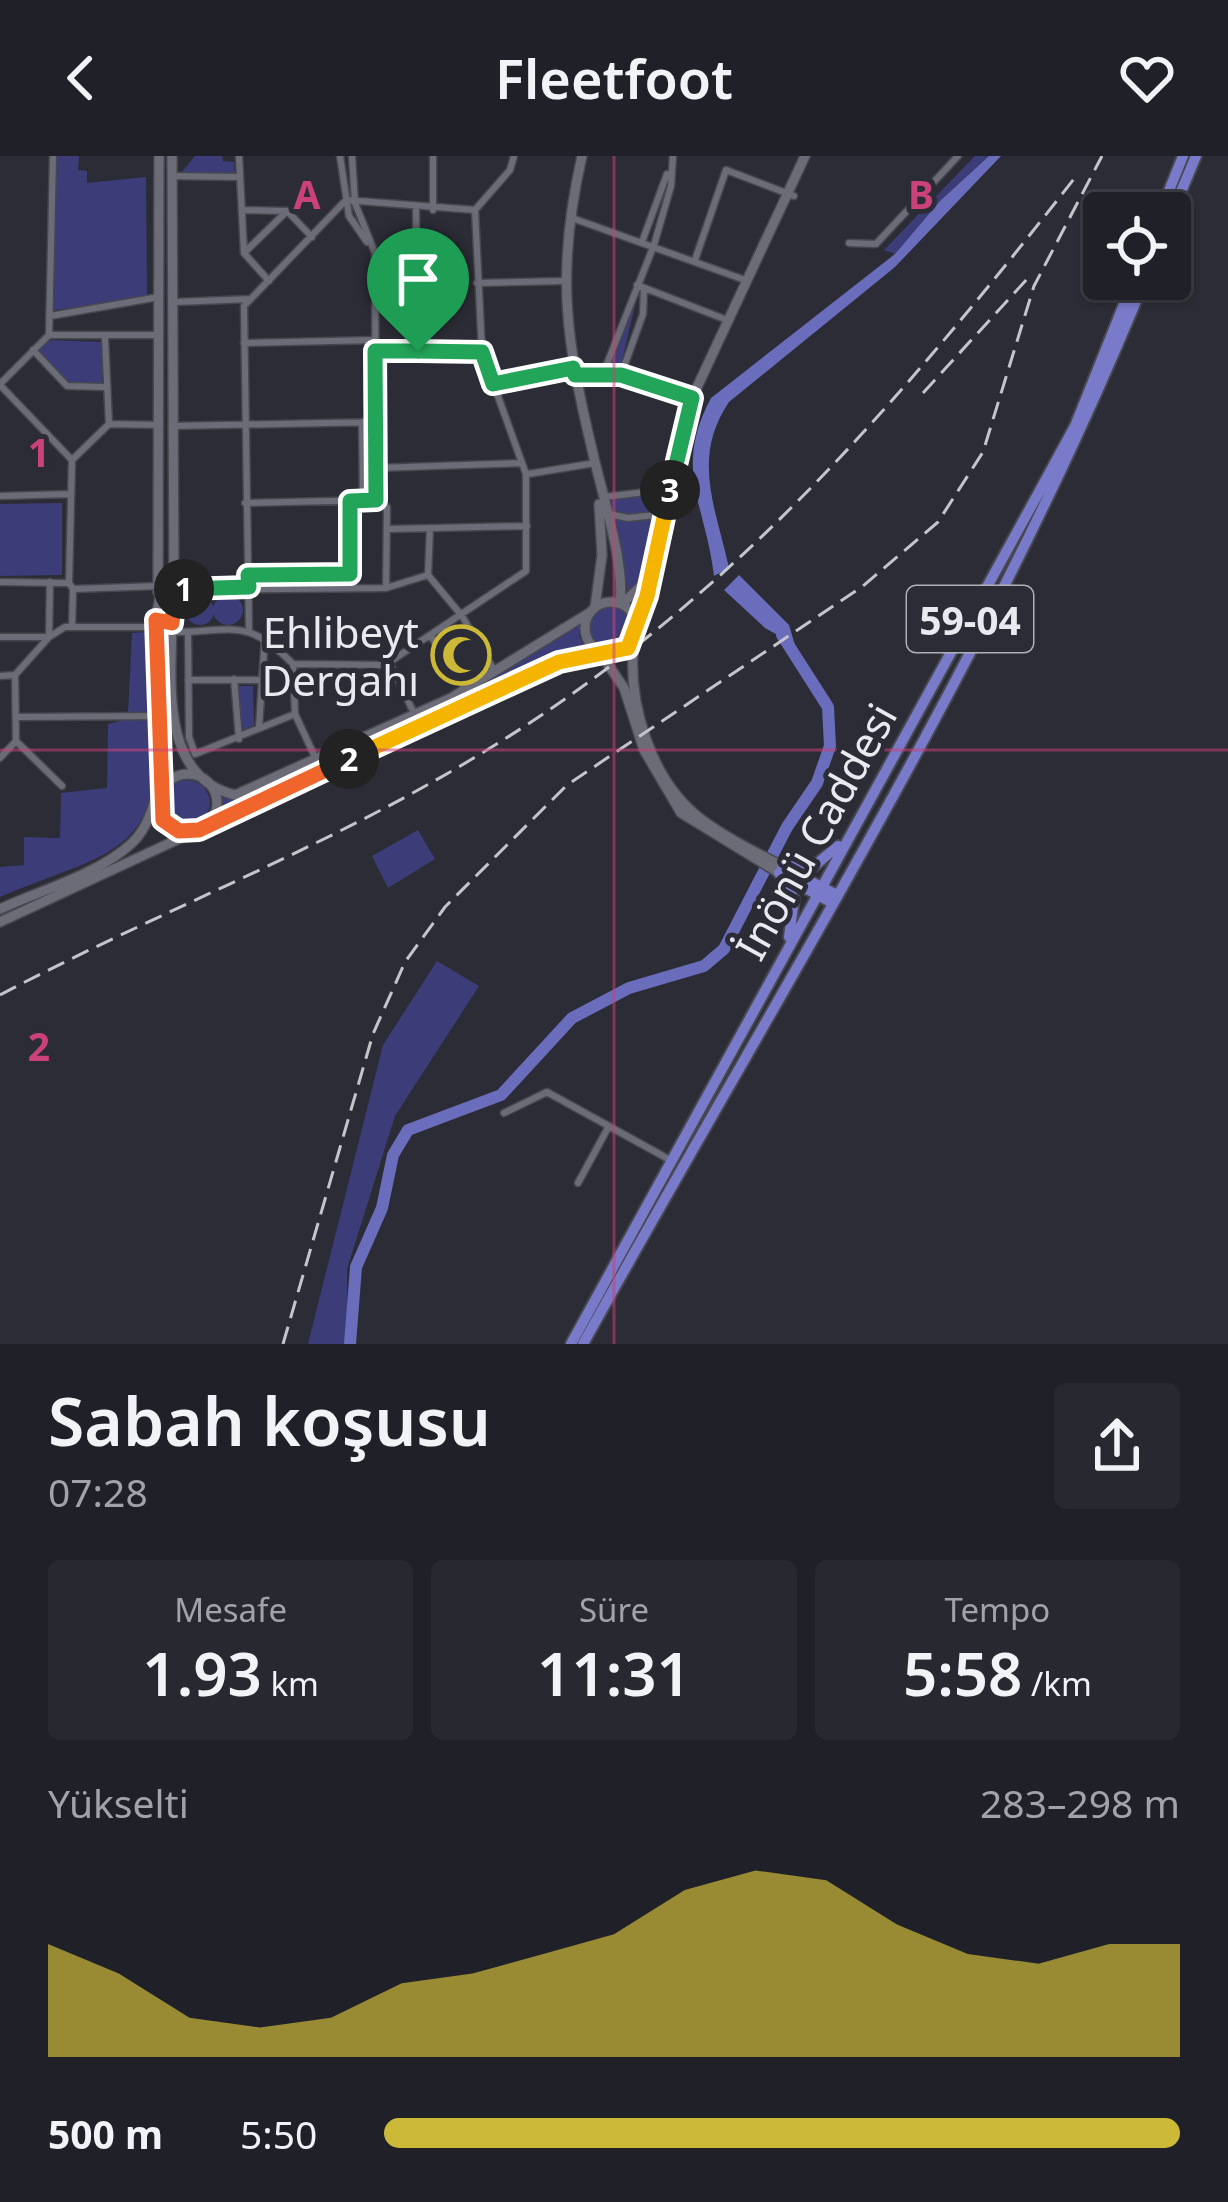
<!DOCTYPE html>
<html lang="tr">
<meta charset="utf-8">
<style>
:root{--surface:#202128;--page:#282930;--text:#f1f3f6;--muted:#a2a3a8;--line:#3d3e45;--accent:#ccb938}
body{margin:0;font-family:"Noto Sans",sans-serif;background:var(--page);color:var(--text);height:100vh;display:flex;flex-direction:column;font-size:45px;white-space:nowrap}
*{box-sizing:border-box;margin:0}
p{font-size:39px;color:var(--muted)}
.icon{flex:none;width:66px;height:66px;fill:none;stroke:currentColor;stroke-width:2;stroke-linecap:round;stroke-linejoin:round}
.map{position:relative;height:1188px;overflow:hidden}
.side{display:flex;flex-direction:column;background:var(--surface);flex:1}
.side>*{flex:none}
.controls{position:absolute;left:1083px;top:36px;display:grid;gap:24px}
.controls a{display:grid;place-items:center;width:108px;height:108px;border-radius:12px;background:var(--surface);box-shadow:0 3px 9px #0004,0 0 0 3px var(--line);font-size:60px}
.pin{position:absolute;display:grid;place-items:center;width:102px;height:102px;color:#fff;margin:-123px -51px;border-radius:50% 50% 50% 0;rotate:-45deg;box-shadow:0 0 12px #0007}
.pin .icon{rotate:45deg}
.km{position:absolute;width:60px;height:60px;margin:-30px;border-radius:50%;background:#222;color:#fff;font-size:33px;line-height:60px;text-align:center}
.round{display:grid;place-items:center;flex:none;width:126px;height:126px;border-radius:12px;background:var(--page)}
.headline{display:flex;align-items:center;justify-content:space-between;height:204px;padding:0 48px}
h1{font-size:66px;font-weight:600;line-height:90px}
.figures{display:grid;grid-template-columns:repeat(3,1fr);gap:18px;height:204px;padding:12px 48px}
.figures div{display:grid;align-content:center;border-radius:12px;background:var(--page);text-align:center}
.figures b{font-size:60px;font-weight:600}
.figures small{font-size:33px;font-weight:400}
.figures p{font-size:33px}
.chart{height:336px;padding:24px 48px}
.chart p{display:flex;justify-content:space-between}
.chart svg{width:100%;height:216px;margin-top:12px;fill:var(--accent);opacity:.7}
ul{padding:0 48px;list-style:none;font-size:39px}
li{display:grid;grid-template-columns:192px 144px 1fr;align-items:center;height:90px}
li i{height:30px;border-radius:15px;background:var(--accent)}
header{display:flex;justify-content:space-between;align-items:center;height:156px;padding:0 48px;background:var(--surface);font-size:54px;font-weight:600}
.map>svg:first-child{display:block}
.green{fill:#3c3d78}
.water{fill:#6a6cbc}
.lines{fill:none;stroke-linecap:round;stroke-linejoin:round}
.river{stroke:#6a6cbc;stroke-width:12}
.street-casing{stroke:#47484f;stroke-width:9}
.secondary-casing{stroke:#47484f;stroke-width:12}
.primary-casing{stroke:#47484f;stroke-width:14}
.street{stroke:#6b6c77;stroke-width:6}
.secondary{stroke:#6b6c77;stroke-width:9}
.primary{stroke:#797ac9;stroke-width:10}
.rail{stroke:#c4c5cb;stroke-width:3;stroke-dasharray:18 9;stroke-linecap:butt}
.split-1-casing{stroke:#fff;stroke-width:24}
.split-2-casing{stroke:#fff;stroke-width:24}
.split-3-casing{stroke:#fff;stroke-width:24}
.split-4-casing{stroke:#fff;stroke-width:24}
.split-1{stroke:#22a559;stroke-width:15}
.split-2{stroke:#f0652b;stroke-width:15}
.split-3{stroke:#f5b400;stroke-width:15}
.split-4{stroke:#22a559;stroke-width:15}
.grid{fill:none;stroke:#ca4279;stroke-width:3;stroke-opacity:0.55}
.labels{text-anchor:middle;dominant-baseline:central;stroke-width:10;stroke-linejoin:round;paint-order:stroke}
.shield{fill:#2b2c35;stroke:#b0b1b8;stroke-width:3}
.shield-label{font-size:39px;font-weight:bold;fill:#e9eaf0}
.poi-label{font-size:42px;fill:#e9eaf0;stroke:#2b2c35;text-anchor:end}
.street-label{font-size:42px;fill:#e9eaf0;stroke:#2b2c35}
.grid-label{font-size:39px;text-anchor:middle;font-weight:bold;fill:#ca4279;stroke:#2b2c35;stroke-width:10;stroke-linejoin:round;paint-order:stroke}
</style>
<header><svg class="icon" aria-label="back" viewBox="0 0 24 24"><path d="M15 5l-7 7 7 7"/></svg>Fleetfoot<svg class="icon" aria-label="heart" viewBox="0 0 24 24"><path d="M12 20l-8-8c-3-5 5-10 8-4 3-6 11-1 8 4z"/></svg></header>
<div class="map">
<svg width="1228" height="1188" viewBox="0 0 1228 1188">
<rect width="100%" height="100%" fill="#2b2c35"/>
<path class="green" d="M55 0H79L78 14 87 15V27L146 21 147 142 54 154Z
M195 0H222L223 5 234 6 235 18 182 16Z
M975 0H989L940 45 895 98 884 94Z
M638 137 621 209 611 214V205Z
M45 184 103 186 102 228 68 227 34 196Z
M661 336 657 354 630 360 610 353 609 344Z
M62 347V419L0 420V348Z
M612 363H655L639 425 628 437Z
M213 454a15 15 0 1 1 30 0a15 15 0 1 1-30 0Z
M186 455a14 14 0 1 1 28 0a14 14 0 1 1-28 0Z
M590 472a21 21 0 1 1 42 0a21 21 0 1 1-42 0Z
M582 464 579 480 586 492 220 656 221 642C270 648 538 503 582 464Z
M146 476 152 489 151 556 128 557 132 477Z
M238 530H253L254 569 242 575Z
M131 562 152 564C166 701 108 695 0 741V711L24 709V681L60 682 61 637 107 632 108 568Z
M164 647a23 23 0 1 1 46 0a23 23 0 1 1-46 0Z
M418 674 435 703 388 732 372 700Z
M437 805 479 830 395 960 347 1113V1188H308L383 889Z"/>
<path class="water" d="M989 0H1001L895 111 729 246C691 302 716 352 729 412L714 420C705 346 673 314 711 242L895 98 940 45Z
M739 419 789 469 795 489 765 472 724 434Z"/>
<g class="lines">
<path class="river" d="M350 1188 356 1111 382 1052 393 999 408 974 501 939 572 862 629 832 704 810 724 793 787 671 817 627 830 590 828 551 782 479"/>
<g class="street-casing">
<path id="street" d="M239 0 244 97
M340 0 349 60 367 86
M352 0 355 47 375 97 376 344 387 351 386 432
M171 20 240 21
M242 54 286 55
M433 54V0
M475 54 510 14 514 0
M416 55 418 195
M572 62 745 124
M642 86 667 18
M849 87 876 88 958 0
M695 104 726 14 794 40
M269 125 244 97 287 55 312 81
M477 127 563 125
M637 129 727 164
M174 146 251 143
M50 160 159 141
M49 179H160
M105 182 109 268
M244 187 375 184
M33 194 67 230 106 231
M375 195 482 196
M603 218 654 89 671 30 673 0
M575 219H621L692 242
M621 219 643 158 644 132
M0 228 49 179 53 0
M493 228 573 212
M0 229 72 304 69 427
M362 266 363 344
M172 270 375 266
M72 304 109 268 160 269
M376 312 521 307
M528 318 595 307
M0 340 71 338
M604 341 670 333
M245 347 376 344
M609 358 628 362 664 358
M390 373 527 370
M248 419 350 418
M428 419 430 372
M0 426 69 427 73 433 159 430
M350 431V345
M175 434 386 432 428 419 462 460 494 514
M72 471 73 433
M249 473 244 150 346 44 475 54
M172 476C234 476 245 460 293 508L385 509 526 415V318L482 196 475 54
M188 476 189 581 195 598 295 558
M431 480 465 532
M0 481H49L65 471H155
M389 506 414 557
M293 508 295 558 315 601
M0 520 15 519
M234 523 239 583
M188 524H260
M17 561 159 560
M259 571 265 480
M16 585 62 630
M0 602 16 585 15 519 49 481 50 426
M504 957 547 936 672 1005
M578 1027 609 970"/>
</g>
<g class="secondary-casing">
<path id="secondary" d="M172 0 174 440
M582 0C555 118 566 185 594 302 603 341 625 408 620 447
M161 434 172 438 174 463 166 469 156 464Z
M158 436 159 0
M585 472a26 26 0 1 1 52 0a26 26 0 1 1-52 0Z
M622 448 641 430 649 411
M595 451 602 399 599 348
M172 467C171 526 160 621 235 639L451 542 589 457
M637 469 692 242 805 0
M634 485C627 546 650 624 701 663 725 681 755 696 782 710
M599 495 624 532 644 594 681 657 779 717
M159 647a29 29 0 1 1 58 0a29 29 0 1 1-58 0Z
M0 753C41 734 99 718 132 687 176 646 162 521 156 464
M0 766 559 506 596 494"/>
</g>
<g class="primary-casing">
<path id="primary" d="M1160 57 1183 0
M1170 62 1196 0
M782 710 813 711 838 690
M790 715 837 739
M779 717 794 743 789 781
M787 722 832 747
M571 1188 1044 327 1075 270 1134 123
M583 1188C777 838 994 495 1145 123"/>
</g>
<use href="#street" class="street"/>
<use href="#secondary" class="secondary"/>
<use href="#primary" class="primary"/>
<path class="rail" d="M923 237 1028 122
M0 839C155 757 321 694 472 603 726 452 898 248 1077 19
M283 1188 373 878 405 806 445 751 567 629 863 430 938 366 983 296 1034 130 1102 0"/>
</g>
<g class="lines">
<g class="split-1-casing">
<path id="split-1" d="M184 433 249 431 248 419 350 418V345L376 344 375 195H418"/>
</g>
<g class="split-2-casing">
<path id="split-2" d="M184 433 175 434 172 467 156 464 163 664 179 675 199 674 349 603"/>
</g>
<g class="split-3-casing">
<path id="split-3" d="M349 603 559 506 628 492 647 440 670 334"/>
</g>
<g class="split-4-casing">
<path id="split-4" d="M418 195 482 196 493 228 573 212 575 219H621L692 242 670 334"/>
</g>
<use href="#split-1" class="split-1"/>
<use href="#split-2" class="split-2"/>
<use href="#split-3" class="split-3"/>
<use href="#split-4" class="split-4"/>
</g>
<path class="grid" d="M614 0V1188M0 594H1228"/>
<defs>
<g id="mosque-ring" transform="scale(3)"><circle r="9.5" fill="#2b2c35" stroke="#ccb938" stroke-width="1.5"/><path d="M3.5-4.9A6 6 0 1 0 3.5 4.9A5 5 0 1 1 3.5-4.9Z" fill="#ccb938"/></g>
</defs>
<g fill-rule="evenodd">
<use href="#mosque-ring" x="461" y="499"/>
</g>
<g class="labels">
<rect class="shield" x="907" y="430" width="126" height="66" rx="9"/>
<g class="shield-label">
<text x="970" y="463">59-04</text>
</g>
<g class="poi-label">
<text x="419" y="475">Ehlibeyt<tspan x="419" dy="48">Dergahı</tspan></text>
</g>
<g class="street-label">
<text transform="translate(815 675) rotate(-61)">İnönü Caddesi</text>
</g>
</g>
<g class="grid-label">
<text x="307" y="53">A</text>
<text x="921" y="53">B</text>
<text x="39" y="311">1</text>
<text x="39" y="905">2</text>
</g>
</svg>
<div class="controls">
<a><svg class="icon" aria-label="locate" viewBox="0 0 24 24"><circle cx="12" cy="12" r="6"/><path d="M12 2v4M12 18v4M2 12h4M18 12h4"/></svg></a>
</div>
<div class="pin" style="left:418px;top:195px;background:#1e9e55"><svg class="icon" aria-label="arrive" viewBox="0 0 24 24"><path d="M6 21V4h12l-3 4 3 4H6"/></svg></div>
<b class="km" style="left:184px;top:433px">1</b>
<b class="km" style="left:349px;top:603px">2</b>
<b class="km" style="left:670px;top:334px">3</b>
</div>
<section class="side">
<div class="headline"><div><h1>Sabah koşusu</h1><p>07:28</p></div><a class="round"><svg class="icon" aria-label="share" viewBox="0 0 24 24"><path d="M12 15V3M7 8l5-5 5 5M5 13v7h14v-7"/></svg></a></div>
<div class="figures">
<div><p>Mesafe</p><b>1.93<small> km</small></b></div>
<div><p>Süre</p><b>11:31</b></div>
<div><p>Tempo</p><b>5:58<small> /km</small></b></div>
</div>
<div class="chart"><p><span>Yükselti</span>283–298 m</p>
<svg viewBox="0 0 160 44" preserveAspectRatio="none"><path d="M0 44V21L10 27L20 36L30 38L40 36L50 29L60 27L70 23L80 19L90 10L100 6L110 8L120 17L130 23L140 25L150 21L160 21V44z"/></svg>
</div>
<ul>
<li><b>500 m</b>5:50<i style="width:100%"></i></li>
</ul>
</section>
